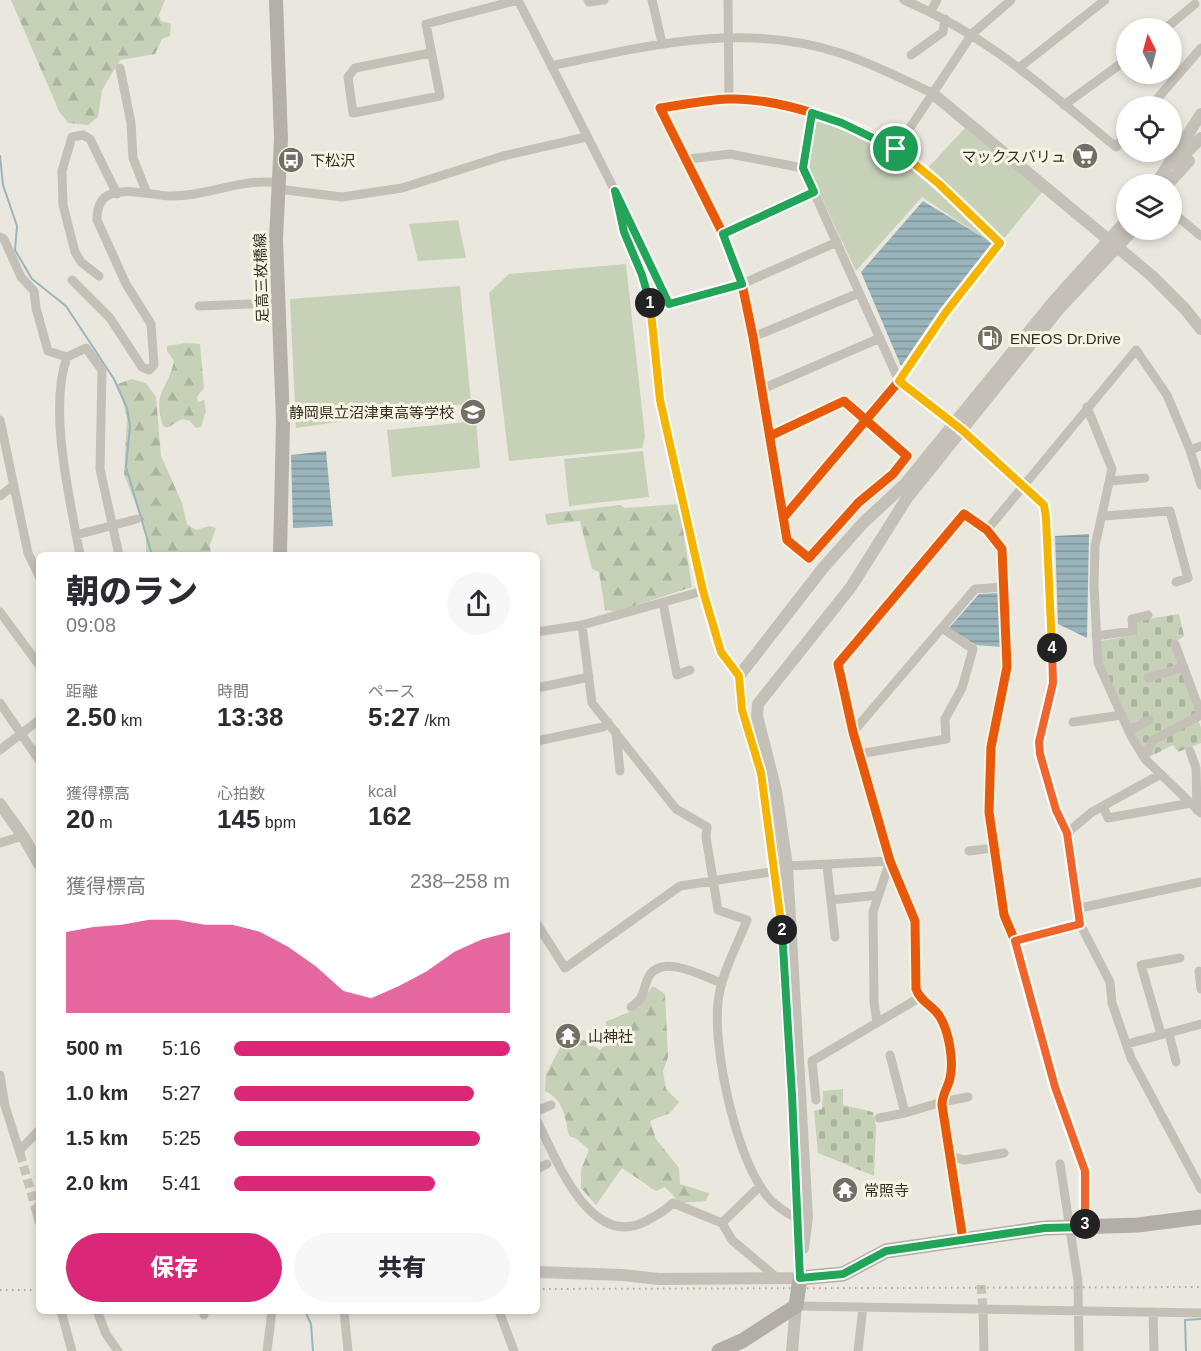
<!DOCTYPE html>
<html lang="ja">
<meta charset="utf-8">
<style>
:root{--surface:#fff;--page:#f7f7f7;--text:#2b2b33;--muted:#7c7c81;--accent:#db2777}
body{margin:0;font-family:Helvetica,"Noto Sans JP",sans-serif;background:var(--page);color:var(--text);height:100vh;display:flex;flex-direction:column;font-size:22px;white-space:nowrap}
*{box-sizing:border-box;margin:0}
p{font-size:20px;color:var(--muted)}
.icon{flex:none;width:33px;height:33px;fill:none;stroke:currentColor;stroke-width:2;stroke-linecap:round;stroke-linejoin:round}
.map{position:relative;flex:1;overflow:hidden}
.panel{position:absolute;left:36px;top:552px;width:504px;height:762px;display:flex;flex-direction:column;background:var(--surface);border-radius:9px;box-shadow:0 3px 9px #0003}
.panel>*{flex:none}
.needle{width:39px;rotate:354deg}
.tools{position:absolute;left:1116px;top:18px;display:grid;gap:12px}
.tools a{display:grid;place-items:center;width:66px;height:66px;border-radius:50%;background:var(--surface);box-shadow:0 3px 9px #0003;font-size:30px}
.pin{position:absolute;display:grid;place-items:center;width:51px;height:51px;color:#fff;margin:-26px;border:3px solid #fff;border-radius:50%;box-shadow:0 2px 6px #0007}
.km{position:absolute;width:30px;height:30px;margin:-15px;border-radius:50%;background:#222;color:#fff;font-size:16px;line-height:30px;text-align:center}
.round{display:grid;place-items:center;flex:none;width:63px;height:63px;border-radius:32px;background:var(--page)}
.head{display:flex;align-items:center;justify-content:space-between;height:102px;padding:0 30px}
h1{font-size:33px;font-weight:800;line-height:45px}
.stats{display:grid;grid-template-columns:repeat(3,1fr);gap:9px;height:102px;padding:6px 30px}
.stats div{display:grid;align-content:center}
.stats b{font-size:26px;font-weight:800}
.stats small{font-size:16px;font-weight:400}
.stats p{font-size:16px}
.chart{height:168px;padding:12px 30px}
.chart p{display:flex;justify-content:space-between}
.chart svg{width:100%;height:108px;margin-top:6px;fill:var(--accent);opacity:.7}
.primary-button{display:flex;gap:12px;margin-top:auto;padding:12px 30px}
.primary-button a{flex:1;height:69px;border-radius:36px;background:var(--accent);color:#fff;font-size:24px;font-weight:800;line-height:69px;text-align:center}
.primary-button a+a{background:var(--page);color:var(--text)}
ul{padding:0 30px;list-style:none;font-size:20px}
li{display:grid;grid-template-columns:96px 72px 1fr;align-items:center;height:45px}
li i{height:15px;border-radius:8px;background:var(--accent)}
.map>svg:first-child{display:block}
.grass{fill:#c6d1b8}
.forest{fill:url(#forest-firs)}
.cemetery{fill:url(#cemetery-stones)}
.water{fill:url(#water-rules)}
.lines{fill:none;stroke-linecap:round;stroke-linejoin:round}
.stream{stroke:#9ab4bc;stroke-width:2}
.minor-tunnel{stroke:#c6c3b9;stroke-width:9;stroke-dasharray:9 4.5;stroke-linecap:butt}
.minor{stroke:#c4c0b7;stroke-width:9}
.tertiary{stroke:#c4c0b7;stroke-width:12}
.secondary{stroke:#b4b0a8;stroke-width:14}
.primary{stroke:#b2aea7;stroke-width:15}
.rail{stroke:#aba8a2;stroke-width:2;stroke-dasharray:1.5 4.5;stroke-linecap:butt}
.cycleway-casing{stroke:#f8f4e4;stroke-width:13}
.cycleway{stroke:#e8590c;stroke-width:9}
.split-1-casing{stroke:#fff;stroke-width:12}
.split-2-casing{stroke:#fff;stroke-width:12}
.split-3-casing{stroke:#fff;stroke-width:12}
.split-4-casing{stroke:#fff;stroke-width:12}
.split-5-casing{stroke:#fff;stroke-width:12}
.split-1{stroke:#22a559;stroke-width:8}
.split-2{stroke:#f5b400;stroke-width:8}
.split-3{stroke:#22a559;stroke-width:8}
.split-4{stroke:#f0652b;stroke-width:8}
.split-5{stroke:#f5b400;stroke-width:8}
.labels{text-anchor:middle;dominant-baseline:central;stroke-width:6;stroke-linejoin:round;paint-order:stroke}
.poi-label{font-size:15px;fill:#342e26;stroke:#f8f4e4;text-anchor:start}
.street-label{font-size:15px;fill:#342e26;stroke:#f8f4e4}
</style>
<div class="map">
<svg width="1201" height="1351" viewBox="0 0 1201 1351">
<defs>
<pattern id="forest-firs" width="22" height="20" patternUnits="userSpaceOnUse" patternTransform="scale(1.5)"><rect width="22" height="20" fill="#c6d1b8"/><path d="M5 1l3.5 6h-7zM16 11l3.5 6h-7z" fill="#abb49e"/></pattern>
<pattern id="cemetery-stones" width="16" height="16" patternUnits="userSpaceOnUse" patternTransform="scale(1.5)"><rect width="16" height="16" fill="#c6d1b8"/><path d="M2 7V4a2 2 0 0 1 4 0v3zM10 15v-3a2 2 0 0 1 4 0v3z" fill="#abb49e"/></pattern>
<pattern id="water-rules" width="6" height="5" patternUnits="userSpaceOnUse" patternTransform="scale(1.5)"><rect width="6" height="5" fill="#9ab4bc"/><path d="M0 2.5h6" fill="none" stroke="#7e9399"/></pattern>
</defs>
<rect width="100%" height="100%" fill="#eae8de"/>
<path class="grass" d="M813 118 895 152 924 172 965 128 1042 192 997 247 922 197 856 271 806 165Z
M458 220 466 258 418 261 409 224Z
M626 264 645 437 642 448 509 461 489 293 509 274Z
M460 286 471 403 296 428 290 299Z
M476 421 480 468 392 477 387 430Z
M643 451 649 497 569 506 564 459Z"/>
<path class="forest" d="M11 0H165L159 15 161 21 171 24 170 36 162 39 155 54 120 60 102 90 98 117 88 125 68 123 59 111Z
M186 343 200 344 204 388 197 397 198 402 204 400 206 411 201 427 196 428 190 421 182 419 167 428 163 426C152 392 168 390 174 361L167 351V346Z
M132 379 146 383 156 397 161 456 182 503 187 524 196 530 209 526 216 528 210 545 211 555H146V531L124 474 127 417 118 384Z
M679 504 692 587 616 612 605 610 599 572 592 569 580 521 547 525 545 514 620 505 625 508Z
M653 986 665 994 668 1057 663 1071 666 1089 679 1102 670 1113 650 1121 656 1139 679 1168 680 1184 709 1193 706 1201 680 1203 665 1187 656 1191 622 1168 596 1205 581 1188V1170L589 1150 577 1139 569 1136C565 1117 564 1100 545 1091L546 1074 564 1040H584L600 1050 607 1044 610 1031 605 1022 634 1010Z"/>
<path class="cemetery" d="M1179 614 1184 636 1174 643 1201 728V743L1178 752 1173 745 1145 759 1101 665V641L1136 635V621Z
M843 1089V1105L873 1112 876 1126 874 1176 818 1153 814 1111 822 1109 823 1091Z"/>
<path class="water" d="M923 201 994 244 901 366 861 272Z
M326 451 333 526 293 528 291 455Z
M1089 534 1087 638 1058 624 1055 536Z
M998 593 1001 647 976 645 949 628 979 594Z"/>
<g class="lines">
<path class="stream" d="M0 156 3 185 17 226 15 250 32 279 66 306 114 379 127 408 130 426 126 467 152 555
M305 1311 311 1324 313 1351
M1186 1351 1185 1320 1201 1319"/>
<path class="minor-tunnel" d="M20 1153 36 1210
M981 1285 983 1309"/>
<path class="minor" d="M518 0 615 191 624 232 642 275 649 298 660 400 703 591 721 652 739 676
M588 0 589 2 604 0
M652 0 662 43
M728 0 729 99
M904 0C989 36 1046 90 1116 147L1126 135
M931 11 937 0
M1166 28 1195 4
M430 53 355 68 348 77 353 113 440 96 426 24 518 0
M911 55 943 32 945 19
M551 66C646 46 744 21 840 53 872 63 902 79 932 93
M1020 67 1105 0
M120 68 131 123 133 158 146 191
M1064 105 1126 60
M1151 106 1201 48
M812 113 803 168 899 381 962 430 1044 505 1046 518 1053 683 1039 743 1040 754 1056 810 1067 833
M896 149 972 34 1011 0
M688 159 730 154 803 168
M278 189 342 197 402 188 503 156 586 137
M622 205 669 304 742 284 837 242
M1172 212 1201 236
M723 234 814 192
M0 237 4 239 21 277 34 291 36 308 48 351 67 357
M99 276 81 262 75 252 63 205 62 171 72 137 83 135 90 139 117 194
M72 280 110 318 142 367 149 370 154 365 151 324 126 284 97 220C97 210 99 198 111 194 131 188 150 195 170 196 207 197 242 177 279 183
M199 306 278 303
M753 337 859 293
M762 389 880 338
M1087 407 1112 469 1095 546 1094 585 1098 663 1131 736 1145 759 1201 813
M0 420 28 553 39 576
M770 436 844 401 907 456 893 474 859 502 809 558 787 540 753 337 742 284 723 234 660 108C682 105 706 100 728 99 775 97 860 124 898 151 935 178 967 211 1000 243L946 312 899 381 784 517
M1201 446 1190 450 1201 485
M1110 481 1145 478
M0 496 14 485
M1104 516 1170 511 1188 578 1176 582
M987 530 1136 350 1167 395 1190 450
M76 535 137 519
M80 555C70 499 48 410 67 357L86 348 102 370 100 469 119 555
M663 603 677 675 690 670
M0 612 39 665
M582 625 592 703 676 809 707 827 706 837 718 910 747 920C737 946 721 974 718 1002 713 1052 736 1156 767 1196 775 1206 785 1212 796 1218
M537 632 582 625 703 591
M1096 636 1133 631 1132 619 1148 615
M1175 644 1201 714
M1148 678 1184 667
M537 688 589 677
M0 703 39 760
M1073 722 1122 715
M1129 731 1149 720
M616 732 620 771
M853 732 975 589 1005 587
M537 741 603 727 608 722
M0 750 39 720
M1190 751 1196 768 1197 810
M859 754 946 739 945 719 962 688 973 649 942 628
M1144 757 1153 740 1201 715
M1161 774 1092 812 1067 833 1080 924 1110 982 1112 1003 1131 1058 1201 1189
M1103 806 1108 818 1191 803
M0 843 23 836
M969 851 994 848
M787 866 890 861
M827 866 835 937
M831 900 879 895
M1080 908 1201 882
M537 924 565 968 680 886 776 871
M1015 941 1080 924
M1199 971 1201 989
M631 1007C647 996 641 991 649 976 663 953 704 977 722 983
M877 1022 874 1002 873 912 890 861
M1169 1033 1176 1062
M1161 1034 1141 965 1180 958
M1127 1044 1201 1024
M890 1055 905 1113 942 1102 968 1097
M0 1075 5 1106 20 1153
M816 1100 812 1061 919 998
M537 1111 551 1105
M879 1118 905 1113
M537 1121C556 1158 590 1251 646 1221 656 1216 665 1211 673 1203L722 1223 732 1240 776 1277
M20 1150 39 1130
M950 1156 964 1160 1004 1153
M1060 1164 1078 1281 1079 1351
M537 1169 547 1164
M39 1205 36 1210 39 1222
M722 1223 760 1186
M963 1240 942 1105C942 1094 948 1088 950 1078 954 1061 949 1032 940 1017 933 1005 921 1003 916 989L915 921 890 861 853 732 838 664 964 514 987 530 1002 549 1007 667 991 747 989 812 1004 915 1015 941 1055 1087 1085 1171V1227
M796 1306 1201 1313
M983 1309 984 1351
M61 1311 72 1351
M97 1311 106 1334 118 1351
M204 1311V1315
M344 1311 348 1351
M499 1311 514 1351
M1153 1312 1154 1351
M267 1351 272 1311
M858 1351 863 1307"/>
<path class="tertiary" d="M932 93 1152 276 1185 309 1201 329
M1175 164 1201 138
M1156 184 1201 114
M1168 184 1189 161
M0 804 23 836 39 864
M803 1248 807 1217 787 866 776 791 757 716 758 704 851 587 907 498 1059 309 1133 230
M537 1272 623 1275 659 1279 800 1278
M800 1278 792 1095 780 902 761 773 742 710 739 676 823 568 863 523 905 484 1053 302 1126 221
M792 1351 796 1306"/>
<path class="secondary" d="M276 0 281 139 276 239 283 421 280 555"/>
<path class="primary" d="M719 1351 742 1341 796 1306 800 1278 843 1274 886 1251 1045 1228 1138 1225 1201 1217"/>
<path class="rail" d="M537 1289 1201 1287
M0 1290H39"/>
<g class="cycleway-casing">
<path id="cycleway" d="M770 436 844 401 907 456 893 474 859 502 809 558 787 540 753 337 742 284 723 234 660 108C682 105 706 100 728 99 775 97 860 124 898 151 935 178 967 211 1000 243L946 312 899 381 784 517
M963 1240 942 1105C942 1094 948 1088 950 1078 954 1061 949 1032 940 1017 933 1005 921 1003 916 989L915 921 890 861 853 732 838 664 964 514 987 530 1002 549 1007 667 991 747 989 812 1004 915 1015 941 1055 1087 1085 1171V1227"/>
</g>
<use href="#cycleway" class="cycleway"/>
</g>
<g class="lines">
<g class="split-1-casing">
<path id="split-1" d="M650 303 642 275 624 232 615 191 669 304 742 284 723 234 814 192 803 168 812 113 842 123 896 149"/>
</g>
<g class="split-2-casing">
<path id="split-2" d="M650 303 660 400 703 591 721 652 739 676 742 710 761 773 782 930"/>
</g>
<g class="split-3-casing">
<path id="split-3" d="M782 930 792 1095 800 1278 843 1274 886 1251 1045 1228 1085 1227V1224"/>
</g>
<g class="split-4-casing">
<path id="split-4" d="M1052 648 1053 683 1039 742 1040 754 1056 810 1067 833 1080 924 1015 941 1055 1087 1085 1171V1224"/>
</g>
<g class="split-5-casing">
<path id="split-5" d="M896 149 939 184 1000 243 946 312 899 381 962 430 1044 505 1046 518 1052 648"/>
</g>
<use href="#split-1" class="split-1"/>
<use href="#split-2" class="split-2"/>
<use href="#split-3" class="split-3"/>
<use href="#split-4" class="split-4"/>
<use href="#split-5" class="split-5"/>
</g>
<defs>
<g id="supermarket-disc" transform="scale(1.35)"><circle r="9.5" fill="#746f66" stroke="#f8f4e4"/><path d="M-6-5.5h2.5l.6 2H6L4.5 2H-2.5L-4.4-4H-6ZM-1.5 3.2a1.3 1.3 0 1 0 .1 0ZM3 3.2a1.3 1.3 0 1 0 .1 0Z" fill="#fff"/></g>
<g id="bus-disc" transform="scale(1.35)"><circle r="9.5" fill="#746f66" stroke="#f8f4e4"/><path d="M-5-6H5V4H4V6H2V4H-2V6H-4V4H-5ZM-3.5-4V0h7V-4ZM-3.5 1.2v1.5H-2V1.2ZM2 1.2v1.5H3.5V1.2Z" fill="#fff"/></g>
<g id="fuel-disc" transform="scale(1.35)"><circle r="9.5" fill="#746f66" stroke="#f8f4e4"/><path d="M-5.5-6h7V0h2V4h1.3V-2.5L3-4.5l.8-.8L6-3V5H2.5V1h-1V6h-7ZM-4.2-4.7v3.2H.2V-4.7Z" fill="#fff"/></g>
<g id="school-disc" transform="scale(1.35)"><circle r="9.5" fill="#746f66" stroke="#f8f4e4"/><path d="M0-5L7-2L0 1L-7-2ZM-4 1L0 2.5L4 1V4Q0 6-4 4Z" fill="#fff"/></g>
<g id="temple-disc" transform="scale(1.35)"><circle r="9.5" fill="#746f66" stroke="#f8f4e4"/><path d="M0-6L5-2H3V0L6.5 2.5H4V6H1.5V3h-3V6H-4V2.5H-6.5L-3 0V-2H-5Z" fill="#fff"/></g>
</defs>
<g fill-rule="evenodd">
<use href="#supermarket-disc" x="1085" y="156"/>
<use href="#bus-disc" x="291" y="160"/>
<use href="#fuel-disc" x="990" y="338"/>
<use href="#school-disc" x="473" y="412"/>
<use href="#temple-disc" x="568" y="1036"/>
<use href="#temple-disc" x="845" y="1190"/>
</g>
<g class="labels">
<g class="poi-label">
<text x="1066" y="156" text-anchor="end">マックスバリュ</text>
<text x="310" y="160">下松沢</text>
<text x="1010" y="338">ENEOS Dr.Drive</text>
<text x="454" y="412" text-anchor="end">静岡県立沼津東高等学校</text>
<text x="588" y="1036">山神社</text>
<text x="864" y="1190">常照寺</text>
</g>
<g class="street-label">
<text transform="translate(261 278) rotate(-92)">足高三枚橋線</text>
</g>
</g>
</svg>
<div class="tools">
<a><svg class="needle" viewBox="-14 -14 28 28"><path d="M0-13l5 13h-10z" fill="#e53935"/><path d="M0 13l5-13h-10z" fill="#7c7c81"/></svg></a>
<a><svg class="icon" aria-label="locate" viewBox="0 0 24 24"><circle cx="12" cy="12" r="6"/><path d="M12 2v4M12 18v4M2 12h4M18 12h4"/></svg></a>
<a><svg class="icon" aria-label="layers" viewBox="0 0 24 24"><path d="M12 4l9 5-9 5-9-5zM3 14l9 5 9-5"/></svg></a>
</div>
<div class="pin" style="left:896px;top:149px;background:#1e9e55"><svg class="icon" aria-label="arrive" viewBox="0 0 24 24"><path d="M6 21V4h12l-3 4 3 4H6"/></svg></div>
<b class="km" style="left:650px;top:303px">1</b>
<b class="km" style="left:782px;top:930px">2</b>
<b class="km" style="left:1085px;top:1224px">3</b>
<b class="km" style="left:1052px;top:648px">4</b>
<section class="panel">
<div class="head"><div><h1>朝のラン</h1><p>09:08</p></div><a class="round"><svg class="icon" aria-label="share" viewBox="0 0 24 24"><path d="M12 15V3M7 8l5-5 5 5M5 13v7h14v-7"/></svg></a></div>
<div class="stats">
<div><p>距離</p><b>2.50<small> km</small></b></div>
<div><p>時間</p><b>13:38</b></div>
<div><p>ペース</p><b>5:27<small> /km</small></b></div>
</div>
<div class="stats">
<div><p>獲得標高</p><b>20<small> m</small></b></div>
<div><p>心拍数</p><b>145<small> bpm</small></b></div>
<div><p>kcal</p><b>162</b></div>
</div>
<div class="chart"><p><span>獲得標高</span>238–258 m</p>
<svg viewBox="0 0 160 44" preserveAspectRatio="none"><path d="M0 44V11L10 9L20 8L30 6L40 6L50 8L60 8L70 11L80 17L90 25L100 35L110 38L120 33L130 27L140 19L150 14L160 11V44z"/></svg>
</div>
<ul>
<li><b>500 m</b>5:16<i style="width:100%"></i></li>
<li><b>1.0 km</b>5:27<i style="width:87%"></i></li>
<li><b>1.5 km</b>5:25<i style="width:89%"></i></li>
<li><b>2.0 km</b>5:41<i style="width:73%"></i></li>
</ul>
<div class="primary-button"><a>保存</a><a>共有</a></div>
</section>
</div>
